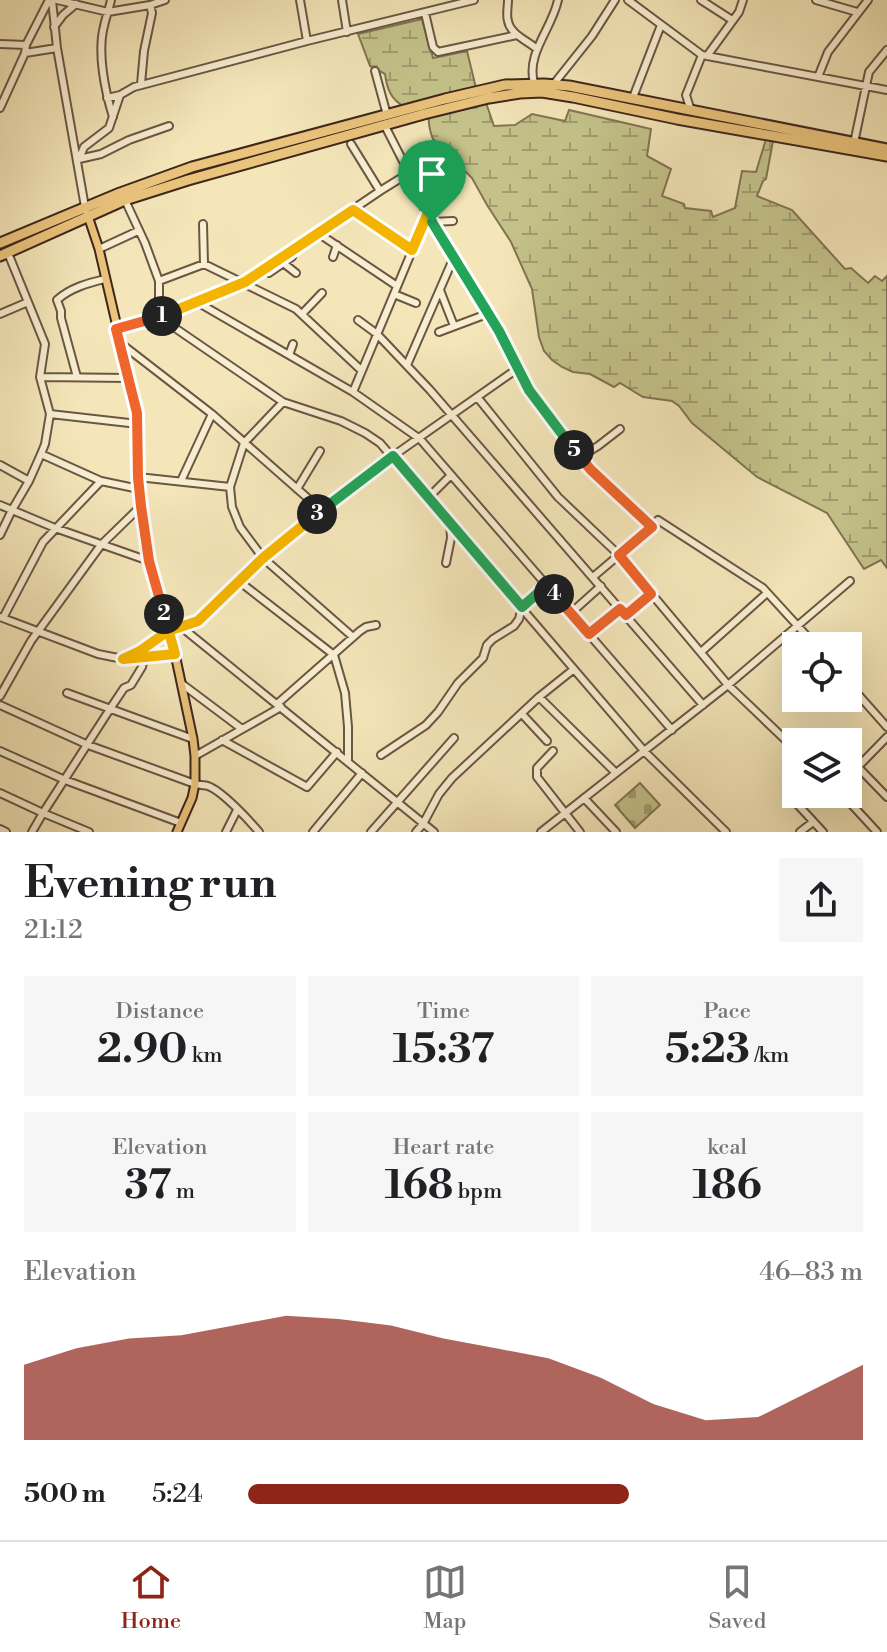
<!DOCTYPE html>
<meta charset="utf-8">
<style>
:root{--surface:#fff;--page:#f6f6f6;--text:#202124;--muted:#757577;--line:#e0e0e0;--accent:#8f2418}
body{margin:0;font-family:"Libre Bodoni",serif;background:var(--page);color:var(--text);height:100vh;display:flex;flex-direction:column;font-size:30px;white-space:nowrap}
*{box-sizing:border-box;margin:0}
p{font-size:26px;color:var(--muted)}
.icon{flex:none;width:44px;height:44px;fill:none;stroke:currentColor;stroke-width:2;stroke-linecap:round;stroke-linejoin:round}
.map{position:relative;height:832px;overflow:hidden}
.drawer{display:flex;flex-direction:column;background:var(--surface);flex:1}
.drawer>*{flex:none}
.fabs{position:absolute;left:782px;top:632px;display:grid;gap:16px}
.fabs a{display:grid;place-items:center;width:80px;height:80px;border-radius:0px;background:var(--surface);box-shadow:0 8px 32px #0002;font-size:40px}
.pin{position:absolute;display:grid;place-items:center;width:68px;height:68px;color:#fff;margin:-82px -34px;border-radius:50% 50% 50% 0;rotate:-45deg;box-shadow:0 0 8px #0007}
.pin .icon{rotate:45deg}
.km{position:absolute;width:40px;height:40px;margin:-20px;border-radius:50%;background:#222;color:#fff;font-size:22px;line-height:40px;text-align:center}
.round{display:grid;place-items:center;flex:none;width:84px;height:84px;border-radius:0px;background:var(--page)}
.headline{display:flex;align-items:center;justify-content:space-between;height:136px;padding:0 24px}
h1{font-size:44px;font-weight:700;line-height:60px}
.metrics{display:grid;grid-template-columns:repeat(3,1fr);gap:12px;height:136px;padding:8px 24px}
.metrics div{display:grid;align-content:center;border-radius:0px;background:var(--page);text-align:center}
.metrics b{font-size:40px;font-weight:700}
.metrics small{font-size:22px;font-weight:400}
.metrics p{font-size:22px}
.chart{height:224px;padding:16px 24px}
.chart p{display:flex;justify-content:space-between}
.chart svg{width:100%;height:144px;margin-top:8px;fill:var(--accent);opacity:.7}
ul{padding:0 24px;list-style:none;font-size:26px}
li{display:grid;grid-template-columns:128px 96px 1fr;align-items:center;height:60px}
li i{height:20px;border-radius:10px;background:var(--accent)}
.tab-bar{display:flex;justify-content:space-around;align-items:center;height:112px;border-top:2px solid var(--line);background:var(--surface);font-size:22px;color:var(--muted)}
.tab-bar a{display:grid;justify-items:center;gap:4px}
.tab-bar .active{color:var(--accent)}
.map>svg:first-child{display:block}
.wetland{fill:url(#wetland-marsh);stroke:#817453;stroke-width:2}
.cemetery{fill:url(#cemetery-stones);stroke:#817453;stroke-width:2}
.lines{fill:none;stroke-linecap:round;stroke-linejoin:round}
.minor-casing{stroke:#6c5643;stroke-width:10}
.major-casing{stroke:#3e261c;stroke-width:11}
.highway-casing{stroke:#3e261c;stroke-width:13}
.minor{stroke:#f8efd2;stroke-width:6}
.major{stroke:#eac37c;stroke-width:7}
.highway{stroke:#eac37c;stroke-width:9}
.split-1-casing{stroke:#fff;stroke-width:16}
.split-2-casing{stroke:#fff;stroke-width:16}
.split-3-casing{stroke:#fff;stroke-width:16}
.split-4-casing{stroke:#fff;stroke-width:16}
.split-5-casing{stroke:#fff;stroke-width:16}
.split-6-casing{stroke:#fff;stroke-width:16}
.split-1{stroke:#f5b400;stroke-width:10}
.split-2{stroke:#f0652b;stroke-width:10}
.split-3{stroke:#f5b400;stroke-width:10}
.split-4{stroke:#22a559;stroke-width:10}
.split-5{stroke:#f0652b;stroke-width:10}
.split-6{stroke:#22a559;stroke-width:10}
</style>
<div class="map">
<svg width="887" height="832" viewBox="0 0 887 832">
<defs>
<pattern id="wetland-marsh" width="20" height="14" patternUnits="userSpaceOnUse" patternTransform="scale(2)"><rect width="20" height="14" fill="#c4c28a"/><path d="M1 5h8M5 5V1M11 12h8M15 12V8" fill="none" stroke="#a19d70"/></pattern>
<pattern id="cemetery-stones" width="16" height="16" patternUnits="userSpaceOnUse" patternTransform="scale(2)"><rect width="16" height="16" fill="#c4c28a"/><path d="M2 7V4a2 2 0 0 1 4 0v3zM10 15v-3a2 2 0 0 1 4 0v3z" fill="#a19d70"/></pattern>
</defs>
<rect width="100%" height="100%" fill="#f4e6b9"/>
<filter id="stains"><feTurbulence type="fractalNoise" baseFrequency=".0025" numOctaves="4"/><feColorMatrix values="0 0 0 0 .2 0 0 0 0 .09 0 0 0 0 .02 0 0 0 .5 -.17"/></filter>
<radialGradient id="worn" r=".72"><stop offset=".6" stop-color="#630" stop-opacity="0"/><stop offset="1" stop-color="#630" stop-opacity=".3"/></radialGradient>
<path class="wetland" d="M422 19 433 58 467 51 476 88 405 107C391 100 387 89 385 74L370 66 358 34Z
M484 97 494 126 515 125 532 114 565 121 569 110 651 129 647 156 671 169 662 196 684 204 685 208 711 211 713 217 735 208 742 171 756 172 766 139 773 141 766 179 763 181 757 196 792 210 845 269 851 268 868 283 875 276 882 281 887 276V568L881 560 864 569 827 513 757 477 692 423 679 406 672 401 643 397 620 383 614 387 590 374 573 372 562 367 552 360 544 351 539 337 532 289 511 242 487 205 472 178 433 139C429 130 428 122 429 112Z"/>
<path class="cemetery" d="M640 783 660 805 635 828 615 805Z"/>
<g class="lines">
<g class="minor-casing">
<path id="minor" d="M52 0 57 48 85 207
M57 0 108 12 150 5 165 0
M111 0C109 9 106 17 104 26 97 53 105 91 113 117
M300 0 307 41
M342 0 347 32
M508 0C508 7 506 15 508 21 510 34 528 41 537 49
M628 0 702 55 887 90
M701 0 732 20
M816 0 857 12
M425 13 433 47 438 52 517 35
M54 27 63 15 76 4
M0 44 26 45 49 0
M25 53 57 48
M707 56 739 12 743 0
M375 71 387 115
M818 77 828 52 868 0
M534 83C526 53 552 29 558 0
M141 84 144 51 152 13 150 5
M553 85 592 36 615 0
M107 98 120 95 134 87 307 41 474 0
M632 100 661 25
M0 108 25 53 26 45
M691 111 686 95 702 55
M385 126 409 173 427 215 499 331 529 390 591 470 652 527 658 520 763 588 816 646
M854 143 869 72 887 50
M351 144 380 191
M79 159 101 154 129 140 169 126
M79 159 84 147 109 128 120 95
M125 200 145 243 159 281V317L283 402 341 421 365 433 380 443 645 752 726 832
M353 210 412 250
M432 222 453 221
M203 224 204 264
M318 233 397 286
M99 249 138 231
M333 257 337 245
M282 262 296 273
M269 273 292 257
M159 281 204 264 296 309 361 370
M440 290 454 326
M394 294 416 303
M197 302 353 392 420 439 672 730
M0 314 28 302
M302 314 322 293
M358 320 377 334 430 390 703 705
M116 329 159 317 245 282 380 191 409 173
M439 332 487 314
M119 342 212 414 311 501 328 505
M289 355 293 344
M407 365 454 257
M40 377 129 378
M77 377 61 318V311L57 300C70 288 88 283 105 279
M353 392 427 215
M478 398 558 497 619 555 728 685 796 750
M283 402 244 443 230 487 232 507 240 527 263 558 353 637
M50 414 138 424
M41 454 101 481 139 489
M580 457 598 446 620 429
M0 465 29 481
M138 477 230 487
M181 481 212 414
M297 489 320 451
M428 498 451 475
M0 505 55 528 149 561
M0 535 12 510 29 481 41 454 45 444 50 414 40 377 45 344 8 253
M446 563 451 538 450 523
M593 577 652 527
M240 582 334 655 345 693 348 727V761
M164 613 434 832
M571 613 601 586
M626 615 651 594
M0 617 98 654 123 659 175 654
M3 618 43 542 101 481
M589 634 620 609
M701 652 767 593
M123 659 140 651 168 631 198 621 263 558 320 511 393 456 517 369
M848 683 887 727
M182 684 242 729
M67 693 193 739
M0 696 31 641 101 545 141 506
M539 697 616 773
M277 704 360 631 366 627 376 625
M0 705 88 745 195 784C198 785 205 785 208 786 222 791 249 820 259 832
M522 714 547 741
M222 740 307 787 337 752
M0 751 65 780 181 823
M553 751 537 768V777L580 832
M381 755 426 725 438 712 458 683 483 658 487 645 493 639 514 626 519 619 522 607 547 585
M195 756 281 707
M858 767 887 797
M848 777 887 737
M0 793 43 813 89 832
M787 793 823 832
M842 794 877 832
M584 798 616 832
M0 829 6 832
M32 832 43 813 110 709 124 688 131 685 142 667 144 658
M226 832 237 810
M313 832 362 773
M371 832 454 738
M416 832 423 824 439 794 452 778 539 697 574 669
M541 832 728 685 850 581
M800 832 813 822"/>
</g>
<g class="major-casing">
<path id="major" d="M87 213 99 249 137 413 138 477 149 561 175 654 193 739 195 756V784L192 798 177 832"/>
</g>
<g class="highway-casing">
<path id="highway" d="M0 243 120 193 192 167 445 99 505 85 544 84 569 86 887 149
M0 256 125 200 188 180 424 114 489 98 520 93 542 92 573 97 677 119 887 156"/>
</g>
<use href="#minor" class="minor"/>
<use href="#major" class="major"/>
<use href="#highway" class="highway"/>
</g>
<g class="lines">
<g class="split-1-casing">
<path id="split-1" d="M162 316 245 282 353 210 412 250 427 215 432 222"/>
</g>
<g class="split-2-casing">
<path id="split-2" d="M162 316 116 329 137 413 138 477 141 506 149 561 164 614"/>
</g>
<g class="split-3-casing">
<path id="split-3" d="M164 614 175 654 123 659 140 651 168 631 198 621 263 558 317 514"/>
</g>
<g class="split-4-casing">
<path id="split-4" d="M317 514 393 456 522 607 547 585 554 594"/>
</g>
<g class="split-5-casing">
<path id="split-5" d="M554 594 589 634 620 609 626 615 651 594 619 555 652 527 591 470 574 450"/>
</g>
<g class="split-6-casing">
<path id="split-6" d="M432 222 499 331 529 390 574 450"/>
</g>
<use href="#split-1" class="split-1"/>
<use href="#split-2" class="split-2"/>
<use href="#split-3" class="split-3"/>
<use href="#split-4" class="split-4"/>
<use href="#split-5" class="split-5"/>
<use href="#split-6" class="split-6"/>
</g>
<rect width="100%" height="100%" filter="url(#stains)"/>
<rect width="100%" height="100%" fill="url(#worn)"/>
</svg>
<div class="fabs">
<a><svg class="icon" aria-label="locate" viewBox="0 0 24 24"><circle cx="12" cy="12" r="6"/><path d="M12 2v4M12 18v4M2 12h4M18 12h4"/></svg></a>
<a><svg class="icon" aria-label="layers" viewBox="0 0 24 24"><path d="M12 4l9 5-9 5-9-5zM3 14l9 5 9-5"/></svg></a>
</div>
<div class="pin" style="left:432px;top:222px;background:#1e9e55"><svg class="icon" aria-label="arrive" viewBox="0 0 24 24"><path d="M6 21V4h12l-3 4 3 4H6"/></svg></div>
<b class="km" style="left:162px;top:316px">1</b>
<b class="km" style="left:164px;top:614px">2</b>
<b class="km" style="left:317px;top:514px">3</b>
<b class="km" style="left:554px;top:594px">4</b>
<b class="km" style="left:574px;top:450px">5</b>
</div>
<section class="drawer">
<div class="headline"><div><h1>Evening run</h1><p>21:12</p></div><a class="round"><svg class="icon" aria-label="share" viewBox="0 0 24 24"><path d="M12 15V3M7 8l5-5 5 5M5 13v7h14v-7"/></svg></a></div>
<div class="metrics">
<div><p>Distance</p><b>2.90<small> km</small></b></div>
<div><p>Time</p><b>15:37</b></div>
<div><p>Pace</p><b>5:23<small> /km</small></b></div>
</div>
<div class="metrics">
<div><p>Elevation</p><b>37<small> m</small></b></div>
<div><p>Heart rate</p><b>168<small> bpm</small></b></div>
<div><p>kcal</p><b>186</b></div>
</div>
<div class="chart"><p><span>Elevation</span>46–83 m</p>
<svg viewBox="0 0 160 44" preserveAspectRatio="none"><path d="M0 44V21L10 16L20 13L30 12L40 9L50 6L60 7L70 9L80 13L90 16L100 19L110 25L120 33L130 38L140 37L150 29L160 21V44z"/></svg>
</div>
<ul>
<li><b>500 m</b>5:24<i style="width:62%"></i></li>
</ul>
</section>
<nav class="tab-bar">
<a class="active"><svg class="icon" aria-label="home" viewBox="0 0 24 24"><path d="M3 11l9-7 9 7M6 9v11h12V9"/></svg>Home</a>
<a><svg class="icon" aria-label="map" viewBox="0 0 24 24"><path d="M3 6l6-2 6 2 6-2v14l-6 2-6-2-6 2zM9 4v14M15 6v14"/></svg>Map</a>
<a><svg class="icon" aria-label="saved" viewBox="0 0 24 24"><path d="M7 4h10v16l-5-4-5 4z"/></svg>Saved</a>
</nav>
